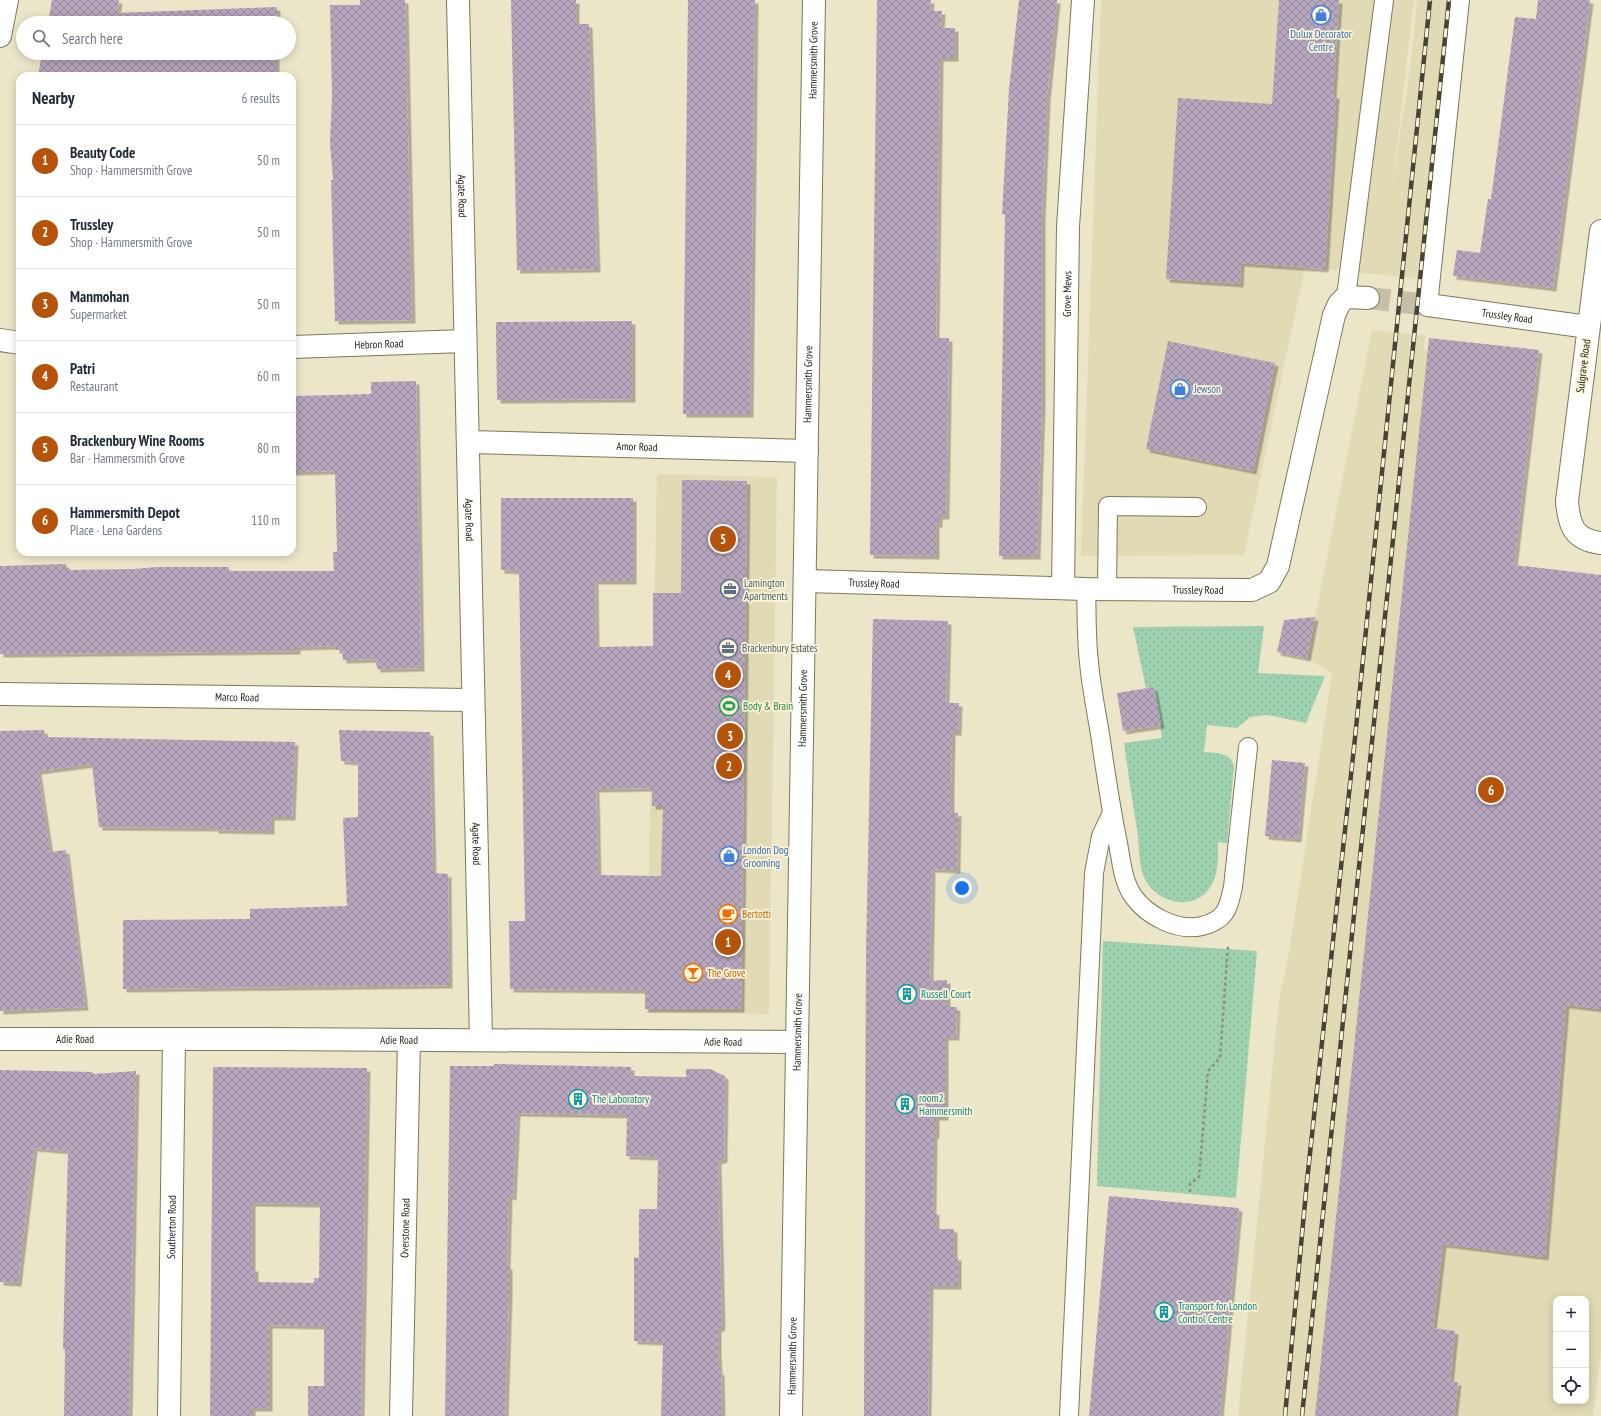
<!DOCTYPE html>
<meta charset="utf-8">
<style>
:root{--surface:#fff;--page:#f2f2f3;--text:#1f2937;--muted:#747a83;--line:#e0e1e3;--accent:#b45309}
body{margin:0;font-family:"PT Sans Narrow",sans-serif;background:var(--page);color:var(--text)}
.controls{position:absolute;right:12px;bottom:12px;display:grid;overflow:hidden;border-radius:8px;box-shadow:0 2px 10px #0003}
.controls button{width:36px;height:36px;display:grid;place-items:center;padding:0;border:0;border-bottom:1px solid var(--line);background:var(--surface);color:var(--text);font:20px sans-serif}
.you{position:absolute;left:962px;top:888px;width:14px;height:14px;margin:-10px;border:3px solid #fff;border-radius:50%;background:#1a73e8;box-shadow:0 0 0 6px #1a73e833}
.badge{display:grid;place-items:center;width:26px;height:26px;border-radius:50%;background:var(--accent);color:#fff;font-size:13px;font-weight:700}
.pin{position:absolute;translate:-50% -50%;border:2px solid #fff;box-shadow:0 1px 4px #0006}
.list{margin:0;padding:0;list-style:none}
h2{display:flex;justify-content:space-between;align-items:center;height:52px;margin:0;padding:0 16px;font-size:17px}
h2 small{font-size:13px;font-weight:400;color:var(--muted)}
.list li{display:grid;grid-template-columns:26px 1fr auto;gap:12px;align-items:center;box-sizing:border-box;height:72px;padding:0 16px;border-top:1px solid var(--line)}
.list b{display:block;font-size:15px;white-space:nowrap}
.list p{margin:0;font-size:13px;white-space:nowrap;color:var(--muted)}
.list em{font-size:13px;font-style:normal;color:var(--muted)}
.icon{flex:none;width:22px;height:22px;fill:none;stroke:currentColor;stroke-width:2;stroke-linecap:round;stroke-linejoin:round}
.map{position:relative;flex:none;width:1601px;height:1416px;overflow:hidden}
.search{position:absolute;background:var(--surface);box-shadow:0 2px 10px #0003;left:16px;top:16px;width:280px;height:44px;display:flex;align-items:center;gap:10px;box-sizing:border-box;padding:0 14px;border-radius:22px;color:var(--muted);font-size:15px}
.panel{position:absolute;background:var(--surface);box-shadow:0 2px 10px #0003;left:16px;top:72px;width:280px;height:484px;border-radius:12px}
.map>svg:first-child{display:block}
.built{fill:#e1dab5;fill-rule:evenodd}
.grass{fill:url(#grass-dots)}
.building{fill:url(#building-cross-hatch);fill-rule:evenodd;filter:url(#shadow)}
.lines{fill:none;stroke-linecap:round;stroke-linejoin:round}
.minor-tunnel{stroke:#c4bfa6;stroke-width:22;stroke-dasharray:22 11;stroke-linecap:butt}
.service-casing{stroke:#7c775d;stroke-width:20}
.minor-casing{stroke:#7c775d;stroke-width:24}
.path{stroke:#908c77;stroke-width:2.5;stroke-dasharray:3 3;stroke-linecap:butt}
.service{stroke:#fff;stroke-width:18}
.minor{stroke:#fff;stroke-width:22}
.rail-casing{stroke:#464436;stroke-width:4.5}
.rail{stroke:#f9f4d6;stroke-width:3;stroke-dasharray:9;stroke-linecap:butt}
.labels{text-anchor:middle;stroke-width:3.5;stroke-linejoin:round;paint-order:stroke}
.shop-label{font-size:11px;fill:#366cbe;stroke:#f9f4d6;text-anchor:start}
.street-label{font-size:11px;fill:#252318;stroke:#f9f4d6}
.service-label{font-size:11px;fill:#4e5e75;stroke:#f9f4d6;text-anchor:start}
.leisure-label{font-size:11px;fill:#27864d;stroke:#f9f4d6;text-anchor:start}
.food-label{font-size:11px;fill:#c56008;stroke:#f9f4d6;text-anchor:start}
.culture-label{font-size:11px;fill:#0d838f;stroke:#f9f4d6;text-anchor:start}
</style>
<div class="map">
<svg width="1601" height="1416" viewBox="0 0 1601 1416">
<defs>
<pattern id="grass-dots" width="8" height="8" patternUnits="userSpaceOnUse"><rect width="8" height="8" fill="#9dd1b0"/><path d="M2 2h.1M6 6h.1" fill="none" stroke="#87b397" stroke-width="1.8" stroke-linecap="round"/></pattern>
<pattern id="building-cross-hatch" width="8" height="8" patternUnits="userSpaceOnUse"><rect width="8" height="8" fill="#b7a7bf"/><path d="M0 0l8 8M0 8l8-8" fill="none" stroke="#95889a"/></pattern>
<filter id="shadow"><feDropShadow dx="3.5" dy="3.5" stdDeviation="0" flood-color="#0004"/></filter>
</defs>
<rect width="100%" height="100%" fill="#ece6c9"/>
<g class="built">
<path d="M1101,0H1414L1392,189L1411,61L1417,0H1465L1433,280L1305,267L1244,555L1081,556Z"/>
<path d="M1372,330L1426,335L1424,349L1428,350L1315,1416H1238L1279,1000L1289,953L1332,674L1307,658Z"/>
<path d="M657,474L777,477L769,1014L646,1013Z"/>
<path d="M1566,1005L1601,1009V1355L1593,1416H1454L1458,1383L1450,1382L1455,1331L1433,1328L1446,1222ZM1556,1299H1586V1401H1556Z"/>
</g>
<g class="grass">
<path d="M1264,626L1258,673L1325,676L1306,723L1267,715L1250,717L1237,728L1207,725L1204,752C1216,753 1231,752 1234,766L1227,843L1218,842C1218,858 1219,872 1211,886C1194,914 1154,903 1143,875C1139,863 1139,848 1138,836C1133,805 1128,774 1124,743L1162,738L1154,687L1146,688L1133,627Z"/>
<path d="M1103,941L1257,951L1236,1198L1097,1186Z"/>
</g>
<g class="building">
<path d="M52,0H119L117,13L277,7V23H48Z"/>
<path d="M360,0H405L412,320L335,321L331,180H333L330,143L332,97L330,5H360Z"/>
<path d="M511,0H576V24H589L597,269L517,270Z"/>
<path d="M688,0H755L750,414H683Z"/>
<path d="M877,0H931L930,11H942L941,28H955V58H940L936,338H949L946,516H939V524H936V556L870,555Z"/>
<path d="M1019,0H1057L1047,98L1042,217V404L1037,556H999L1005,214H1002L1009,89Z"/>
<path d="M1279,0H1339L1333,95H1336L1325,269L1241,263L1240,284L1166,279L1178,98L1272,104Z"/>
<path d="M1538,0H1590L1553,288L1453,276L1457,250L1480,253L1488,199H1491L1515,17L1536,19Z"/>
<path d="M42,53H276V76H38Z"/>
<path d="M632,321V399L497,400L496,322Z"/>
<path d="M1429,338L1539,350L1514,565L1601,575V1009L1566,1005L1545,1257L1443,1244L1433,1328L1455,1331L1450,1382H1458L1454,1416H1315Z"/>
<path d="M1168,341L1275,363L1253,471L1146,449Z"/>
<path d="M416,381L421,668L377,669L376,659L343,660L342,650H336V646L297,647V651L0,654V566L66,564L67,570L134,569L156,567H229V571H334L333,552H337L335,471L292,472V396L371,394V382Z"/>
<path d="M682,480L747,481L741,1009H645V990L510,989L509,921H525L519,571L501,570V498H633V581H595L596,647L653,646V593H681ZM652,788V806H663L661,876L598,875L596,789Z"/>
<path d="M1315,617L1307,658L1277,652L1284,620Z"/>
<path d="M873,619L948,621L946,703H959L958,732H952L951,786V813H958L957,870L932,869L930,981L947,980V1007H957L956,1037H945V1117H936V1135H934L933,1211L936,1212V1229H954V1257H958V1286H930L928,1416H864L866,953Z"/>
<path d="M1154,687L1161,725L1123,731L1117,693Z"/>
<path d="M44,730L45,737L295,742L292,817H271V831L215,830V828L99,827L92,764L38,771L50,852L66,850L85,1007L0,1011V731Z"/>
<path d="M339,730L430,732L433,873L448,874L449,985L123,989V920L250,919V909L347,906L343,818L358,817V762L341,761Z"/>
<path d="M1272,760L1305,763L1298,839L1265,836Z"/>
<path d="M494,1064L631,1067V1076L686,1077V1069H710L725,1076L724,1159L718,1161L722,1327L718,1329V1353L719,1371L721,1372L722,1416H661L663,1342L634,1341V1257L639,1258V1209H657L658,1157L626,1156L627,1115L517,1113L513,1197L509,1196L507,1266H509V1293L505,1416H445L450,1066H494Z"/>
<path d="M213,1067L367,1068L361,1416H308V1386H324V1326L269,1325V1408H252V1416H210ZM252,1203L320,1204L319,1278H314V1283L255,1282V1268H252Z"/>
<path d="M0,1070L93,1072V1074L136,1071L129,1416H64L65,1350L63,1349L68,1151L34,1148L18,1283L0,1282Z"/>
<path d="M1109,1196L1239,1208L1220,1416H1089Z"/>
</g>
<g class="lines">
<path class="minor-tunnel" d="M1368,298L1428,305"/>
<defs>
<g id="service">
<path d="M1346,297L1384,0"/>
<path d="M1428,305L1460,0"/>
<path d="M1086,589C1087,613 1086,638 1089,662C1091,686 1096,710 1100,734C1105,769 1110,804 1117,838C1121,857 1122,880 1133,896C1147,916 1178,932 1202,926C1226,920 1228,909 1233,887L1248,747"/>
<path d="M1107,589L1108,506L1197,507"/>
<path d="M1069,1416L1094,873L1101,836L1112,813"/>
</g>
<g id="minor">
<path id="s1" d="M458,0L481,1040"/>
<path d="M0,36L7,0"/>
<path d="M1601,231L1567,501C1569,526 1574,540 1601,543"/>
<path id="s2" d="M1428,305L1588,327"/>
<path d="M0,340L20,343"/>
<path id="s3" d="M292,347L465,341"/>
<path id="s4" d="M468,442L807,451"/>
<path id="s5" d="M806,581L1086,589L1252,590L1269,582L1278,566L1334,315L1339,304L1346,297L1368,298"/>
<path id="s6" d="M1063,588L1068,227L1083,0"/>
<path id="s7" d="M0,694L473,700"/>
<path id="s8" d="M0,1039H265L797,1042"/>
<path id="s9" d="M169,1416L174,1039"/>
<path id="s10" d="M401,1416L409,1040"/>
<path id="s11" d="M791,1416L814,0"/>
</g>
</defs>
<use href="#service" class="service-casing"/>
<use href="#minor" class="minor-casing"/>
<path class="path" d="M1190,1192V1184L1199,1177L1208,1071L1220,1058L1228,945"/>
<use href="#service" class="service"/>
<use href="#minor" class="minor"/>
<defs>
<g id="rail">
<path d="M1285,1416L1307,1181L1355,738L1430,0"/>
<path d="M1302,1416L1449,0"/>
</g>
</defs>
<use href="#rail" class="rail-casing"/>
<use href="#rail" class="rail"/>
</g>
<defs>
<symbol id="shop-ring" viewBox="-11 -11 22 22"><circle r="9.5" fill="#f9f4d6" stroke="#3f7fe0" stroke-width="1.5"/><path d="M-5-2.5h2.3a2.7 3.5 0 0 1 5.4 0H5L5.5 6h-11ZM-1.5-2.5h3a1.5 2.3 0 0 0-3 0Z" fill="#3f7fe0"/></symbol>
<symbol id="office-ring" viewBox="-11 -11 22 22"><circle r="9.5" fill="#f9f4d6" stroke="#5c6f8a" stroke-width="1.5"/><path d="M-6-3h4V-5.5h4V-3h4V5H-6ZM-1-4.5V-3h2v-1.5ZM-6 0V1H6V0Z" fill="#5c6f8a"/></symbol>
<symbol id="stadium-ring" viewBox="-11 -11 22 22"><circle r="9.5" fill="#f9f4d6" stroke="#2e9e5b" stroke-width="1.5"/><path d="M0-5a6.5 5 0 1 0 0 10a6.5 5 0 1 0 0-10ZM-3.5-1.8h7v3.6h-7Z" fill="#2e9e5b"/></symbol>
<symbol id="cafe-ring" viewBox="-11 -11 22 22"><circle r="9.5" fill="#f9f4d6" stroke="#e8710a" stroke-width="1.5"/><path d="M-5.5-4.5H6V0H3Q3 3.5 0 3.5H-2.5Q-5.5 3.5-5.5 0ZM3-3.2v2h1.7v-2ZM-6 4.5H4V6H-6Z" fill="#e8710a"/></symbol>
<symbol id="bar-ring" viewBox="-11 -11 22 22"><circle r="9.5" fill="#f9f4d6" stroke="#e8710a" stroke-width="1.5"/><path d="M-6-5H6L.8 .8V4.5H3.5V6h-7V4.5H-.8V.8Z" fill="#e8710a"/></symbol>
<symbol id="building-ring" viewBox="-11 -11 22 22"><circle r="9.5" fill="#f9f4d6" stroke="#0f9aa8" stroke-width="1.5"/><path d="M-4-6H4V6H1V3H-1V6H-4ZM-2.5-4.3h1.7v1.8h-1.7ZM.8-4.3h1.7v1.8H.8ZM-2.5-1h1.7V.8h-1.7ZM.8-1h1.7V.8H.8Z" fill="#0f9aa8"/></symbol>
</defs>
<g fill-rule="evenodd">
<use href="#shop-ring" x="1310" y="4" width="22" height="22"/>
<use href="#shop-ring" x="1169" y="378" width="22" height="22"/>
<use href="#office-ring" x="719" y="578" width="22" height="22"/>
<use href="#office-ring" x="717" y="637" width="22" height="22"/>
<use href="#stadium-ring" x="718" y="695" width="22" height="22"/>
<use href="#shop-ring" x="718" y="845" width="22" height="22"/>
<use href="#cafe-ring" x="717" y="903" width="22" height="22"/>
<use href="#bar-ring" x="682" y="962" width="22" height="22"/>
<use href="#building-ring" x="896" y="983" width="22" height="22"/>
<use href="#building-ring" x="567" y="1088" width="22" height="22"/>
<use href="#building-ring" x="894" y="1093" width="22" height="22"/>
<use href="#building-ring" x="1153" y="1301" width="22" height="22"/>
</g>
<g class="labels">
<g class="shop-label">
<text x="1321" y="38" text-anchor="middle">Dulux Decorator<tspan x="1321" dy="13">Centre</tspan></text>
<text x="1194" y="393">Jewson</text>
<text x="743" y="854">London Dog<tspan x="743" dy="13">Grooming</tspan></text>
</g>
<g class="street-label">
<text dy="4" stroke="none"><textPath href="#s11" startOffset="1356">Hammersmith Grove</textPath></text>
<text dy="4" stroke="none"><textPath href="#s1" startOffset="196">Agate Road</textPath></text>
<text dy="4" stroke="none"><textPath href="#s6" startOffset="294">Grove Mews</textPath></text>
<text dy="4" stroke="none"><textPath href="#s2" startOffset="80">Trussley Road</textPath></text>
<text dy="4" stroke="none"><textPath href="#s3" startOffset="87">Hebron Road</textPath></text>
<text transform="translate(1583 366) rotate(-83)" y="4">Sulgrave Road</text>
<text dy="4" stroke="none"><textPath href="#s11" startOffset="1032">Hammersmith Grove</textPath></text>
<text dy="4" stroke="none"><textPath href="#s4" startOffset="169">Amor Road</textPath></text>
<text dy="4" stroke="none"><textPath href="#s1" startOffset="520">Agate Road</textPath></text>
<text dy="4" stroke="none"><textPath href="#s5" startOffset="68">Trussley Road</textPath></text>
<text dy="4" stroke="none"><textPath href="#s5" startOffset="392">Trussley Road</textPath></text>
<text dy="4" stroke="none"><textPath href="#s7" startOffset="237">Marco Road</textPath></text>
<text dy="4" stroke="none"><textPath href="#s11" startOffset="708">Hammersmith Grove</textPath></text>
<text dy="4" stroke="none"><textPath href="#s1" startOffset="844">Agate Road</textPath></text>
<text dy="4" stroke="none"><textPath href="#s11" startOffset="384">Hammersmith Grove</textPath></text>
<text dy="4" stroke="none"><textPath href="#s8" startOffset="75">Adie Road</textPath></text>
<text dy="4" stroke="none"><textPath href="#s8" startOffset="399">Adie Road</textPath></text>
<text dy="4" stroke="none"><textPath href="#s8" startOffset="723">Adie Road</textPath></text>
<text dy="4" stroke="none"><textPath href="#s9" startOffset="189">Southerton Road</textPath></text>
<text dy="4" stroke="none"><textPath href="#s10" startOffset="188">Overstone Road</textPath></text>
<text dy="4" stroke="none"><textPath href="#s11" startOffset="60">Hammersmith Grove</textPath></text>
</g>
<g class="service-label">
<text x="744" y="587">Lamington<tspan x="744" dy="13">Apartments</tspan></text>
<text x="742" y="652">Brackenbury Estates</text>
</g>
<g class="leisure-label">
<text x="743" y="710">Body &amp; Brain</text>
</g>
<g class="food-label">
<text x="742" y="918">Bertotti</text>
<text x="707" y="977">The Grove</text>
</g>
<g class="culture-label">
<text x="921" y="998">Russell Court</text>
<text x="919" y="1102">room2<tspan x="919" dy="13">Hammersmith</tspan></text>
<text x="592" y="1103">The Laboratory</text>
<text x="1178" y="1310">Transport for London<tspan x="1178" dy="13">Control Centre</tspan></text>
</g>
</g>
</svg>
<div class="controls">
<button>+</button>
<button>−</button>
<button><svg class="icon" aria-label="locate" viewBox="0 0 24 24"><circle cx="12" cy="12" r="6"/><path d="M12 2v4M12 18v4M2 12h4M18 12h4"/></svg></button>
</div>
<div class="you"></div>
<div class="pin badge" style="left:728px;top:942px">1</div>
<div class="pin badge" style="left:729px;top:766px">2</div>
<div class="pin badge" style="left:730px;top:736px">3</div>
<div class="pin badge" style="left:728px;top:675px">4</div>
<div class="pin badge" style="left:723px;top:539px">5</div>
<div class="pin badge" style="left:1491px;top:790px">6</div>
<div class="search"><svg class="icon" aria-label="search" viewBox="0 0 24 24"><circle cx="10" cy="10" r="6"/><path d="M15 15l6 6"/></svg>Search here</div>
<section class="panel">
<h2>Nearby<small>6 results</small></h2>
<ul class="list">
<li><span class="badge">1</span><div><b>Beauty Code</b><p>Shop · Hammersmith Grove</p></div><em>50 m</em></li>
<li><span class="badge">2</span><div><b>Trussley</b><p>Shop · Hammersmith Grove</p></div><em>50 m</em></li>
<li><span class="badge">3</span><div><b>Manmohan</b><p>Supermarket</p></div><em>50 m</em></li>
<li><span class="badge">4</span><div><b>Patri</b><p>Restaurant</p></div><em>60 m</em></li>
<li><span class="badge">5</span><div><b>Brackenbury Wine Rooms</b><p>Bar · Hammersmith Grove</p></div><em>80 m</em></li>
<li><span class="badge">6</span><div><b>Hammersmith Depot</b><p>Place · Lena Gardens</p></div><em>110 m</em></li>
</ul>
</section>
</div>
